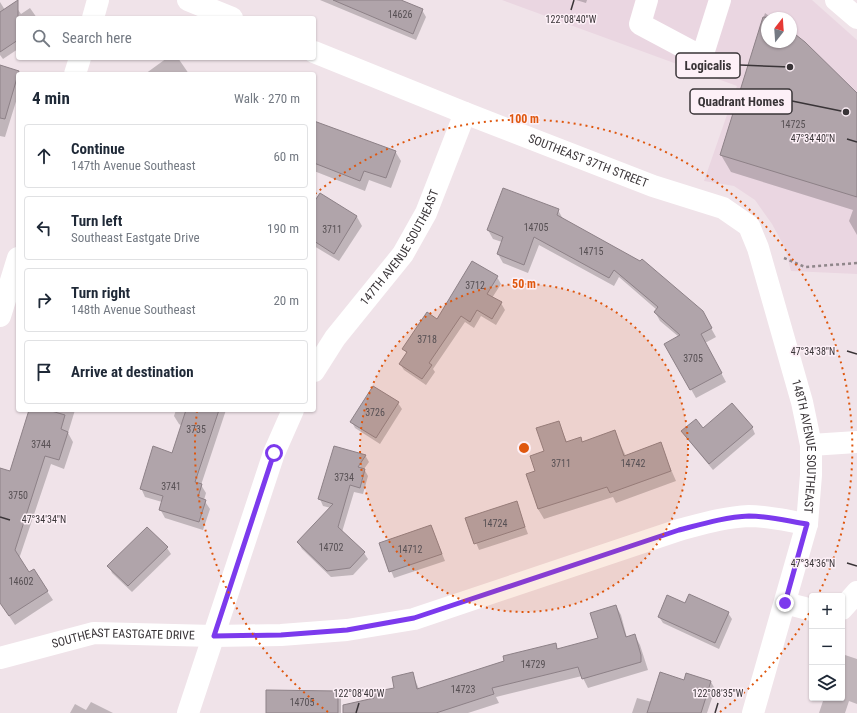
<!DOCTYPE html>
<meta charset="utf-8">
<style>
:root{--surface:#fff;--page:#f2f2f3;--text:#1f2937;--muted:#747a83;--line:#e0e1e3}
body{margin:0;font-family:"Roboto Condensed",sans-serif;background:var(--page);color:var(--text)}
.controls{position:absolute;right:12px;bottom:12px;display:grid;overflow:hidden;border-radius:4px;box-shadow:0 1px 3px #0004}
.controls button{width:36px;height:36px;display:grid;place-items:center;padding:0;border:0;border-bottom:1px solid var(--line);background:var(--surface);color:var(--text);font:20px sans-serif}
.compass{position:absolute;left:761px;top:12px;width:36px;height:36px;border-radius:50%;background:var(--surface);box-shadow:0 1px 3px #0004;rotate:17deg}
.stop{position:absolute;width:12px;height:12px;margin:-9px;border:3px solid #7c3aed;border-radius:50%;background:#fff}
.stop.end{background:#7c3aed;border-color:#fff;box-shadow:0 1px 4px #0008}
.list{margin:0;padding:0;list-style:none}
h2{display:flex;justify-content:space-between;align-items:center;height:52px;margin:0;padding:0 16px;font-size:17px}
h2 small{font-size:13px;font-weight:400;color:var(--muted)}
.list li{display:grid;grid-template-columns:26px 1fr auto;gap:12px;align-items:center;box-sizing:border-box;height:64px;margin:0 8px 8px;padding:0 8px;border:1px solid var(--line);border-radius:4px}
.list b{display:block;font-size:15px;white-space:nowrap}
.list p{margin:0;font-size:13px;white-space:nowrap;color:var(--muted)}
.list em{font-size:13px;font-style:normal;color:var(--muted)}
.icon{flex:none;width:22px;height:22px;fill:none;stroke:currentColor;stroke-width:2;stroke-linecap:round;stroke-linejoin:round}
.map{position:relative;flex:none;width:857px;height:713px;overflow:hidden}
.search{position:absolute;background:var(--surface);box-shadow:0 1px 3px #0004;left:16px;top:16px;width:300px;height:44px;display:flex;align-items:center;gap:10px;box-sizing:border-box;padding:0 14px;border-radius:4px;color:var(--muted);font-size:15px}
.panel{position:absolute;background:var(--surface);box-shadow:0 1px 3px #0004;left:16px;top:72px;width:300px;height:340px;border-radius:4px}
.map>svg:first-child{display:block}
.built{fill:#ead6e1;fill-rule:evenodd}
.shadow{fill:#0003}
.building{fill:#b0a4aa;stroke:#8d8187}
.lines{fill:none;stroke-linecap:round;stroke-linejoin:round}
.path{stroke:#8f868a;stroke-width:2.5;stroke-dasharray:3 3;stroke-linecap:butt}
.minor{stroke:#fff;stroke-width:22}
.major{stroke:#fff;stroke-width:22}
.route{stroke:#7c3aed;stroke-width:5}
.ticks{fill:none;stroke:#393437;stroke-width:1.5}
.ring{fill:none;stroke:#df570e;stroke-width:2;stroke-dasharray:2 4}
.labels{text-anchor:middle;stroke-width:3;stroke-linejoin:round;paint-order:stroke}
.number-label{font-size:10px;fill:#575054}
.street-label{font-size:12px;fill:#393437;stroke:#fdf0f7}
.ticks-label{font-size:10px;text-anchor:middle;fill:#393437;stroke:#fdf0f7;stroke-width:3;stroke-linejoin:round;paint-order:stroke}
.centre{fill:#df570e;stroke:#fdf0f7;stroke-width:2}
.ring-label{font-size:12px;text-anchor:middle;font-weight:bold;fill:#df570e;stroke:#fdf0f7;stroke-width:3;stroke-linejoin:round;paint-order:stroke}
.leader{fill:none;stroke:#393437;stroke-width:1.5}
.callout-dot{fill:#393437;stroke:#fdf0f7;stroke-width:1.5}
.callout{fill:#fdf0f7;stroke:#393437;stroke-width:1.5}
.callout-label{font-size:13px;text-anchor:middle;font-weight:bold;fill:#393437}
</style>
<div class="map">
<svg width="857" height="713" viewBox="0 0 857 713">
<rect width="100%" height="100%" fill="#f0e3e9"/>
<path class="built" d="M502,0H812L857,40V274L791,271L785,248L772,224L755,200L734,186L704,181L737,86ZM767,18H791V42H767Z"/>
<g class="shadow">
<path d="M320,0H399L422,10L426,17L416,40Z"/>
<path d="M576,0H587L586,3Z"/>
<path d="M0,2L5,10L14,4L21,14L30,8L37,18H18V49L3,59L0,55Z"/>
<path d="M765,13L772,18H767V42H791V33L857,94V235L849,221L853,210L731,172L721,155Z"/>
<path d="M167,58H178L189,74H145Z"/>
<path d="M0,66L18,72L19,74H18V95L5,137L0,136Z"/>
<path d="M314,122L395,151L401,161L391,188L369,180L365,191L314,171Z"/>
<path d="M320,194L357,217L362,226L339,261L314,246V203Z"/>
<path d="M558,210L563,219L702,312L716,337L705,343L726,382L696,398L666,345L679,337L660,321L655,312L657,310L619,277L614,286L539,245L528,273L503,263L498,254L502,242L493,239L488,230Z"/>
<path d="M497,277L501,284L492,298L501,303L505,310L496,325L481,316L474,328L465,322L433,369L435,372L426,385L404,370L400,364L407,354L404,349L438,321Z"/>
<path d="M398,403L402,409L380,444L355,428L352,422Z"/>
<path d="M30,410H75L68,433L73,442L64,469L51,464L19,559L29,573L47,591L53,600L15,625L0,602V507Z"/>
<path d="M176,410H226L201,485L206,493L204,500L210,509L203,530L165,518L160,509L162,502L145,497L141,488L173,454L182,426L179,424L174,416Z"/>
<path d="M558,422L567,442L580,438L583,443L614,432L626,456L660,444L676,481L616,503L613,497L544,519L538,509L527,474L536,471Z"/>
<path d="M752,427L755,434L713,470L682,432Z"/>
<path d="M365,455L369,462L364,469L368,476L363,494L354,492L342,532L364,553L368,559L353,575L331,577L302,549L298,542L331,508L323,506L320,499Z"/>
<path d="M516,502L528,534L479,550L466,518Z"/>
<path d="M431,526L445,561L394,578L380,544Z"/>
<path d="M167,548L171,554L132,592L112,573L109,566Z"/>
<path d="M685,605L728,613L732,619L719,649L663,623L659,617Z"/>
<path d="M616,606L621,615L627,638L635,636L640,645L648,670L588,688L582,676L496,697L499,703L468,713H355L395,688L412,673L419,689L555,645L558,650L599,638Z"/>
<path d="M842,654L857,659V704L849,701L845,713H819L824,698H842Z"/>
<path d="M687,674L711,682L715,689L707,713H632L637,698L652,702L685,681Z"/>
<path d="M337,692L341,698V713H267Z"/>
<path d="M91,702L113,713H70L75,704L86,710Z"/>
</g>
<g class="building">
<path d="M18,0V40L0,52V12Z"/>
<path d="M333,0H401L423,9L413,34Z"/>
<path d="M763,17L774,18H767V42H791V31L805,42L857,93V197L720,155Z"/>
<path d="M0,65L19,71L5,119L0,118Z"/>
<path d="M314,121L396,151L386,178L364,171L360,181L314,163Z"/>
<path d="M503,188L559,209L557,215L640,261L642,259L703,311L712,328L701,334L722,373L690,390L664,344L680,335L654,312L658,307L614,270L609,278L534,237L524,265L497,254L503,237L487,230Z"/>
<path d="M320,193L357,216L334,254L314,241V202Z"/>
<path d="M472,261L498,276L487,294L502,302L492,319L477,310L470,322L461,316L429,363L432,365L422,379L399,364L407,352L402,349L427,312L437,319Z"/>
<path d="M373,386L399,402L376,438L350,422Z"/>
<path d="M732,403L753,427L709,464L681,431L696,419L703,428Z"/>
<path d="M29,410H48L65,415L61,429L68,432L59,460L45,456L15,550L29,572L34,569L48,591L9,616L0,603V468L10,471Z"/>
<path d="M186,410H219L195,482L202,484L198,497L206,500L199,522L159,510L163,496L140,489L153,446L172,453Z"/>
<path d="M559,421L566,442L581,437L582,442L615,430L624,456L661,442L671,471L610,493L607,487L538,509L526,474L535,471L530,456L544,451L536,428Z"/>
<path d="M334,446L366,455L358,467L365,469L360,488L350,485L338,527L365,552L350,568L327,571L297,542L333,504L318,499Z"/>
<path d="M517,501L525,527L474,544L465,518Z"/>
<path d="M431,525L442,554L389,572L379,543Z"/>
<path d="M147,527L168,547L128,586L107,566Z"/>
<path d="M689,594L729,612L715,643L658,617L667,595L685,603Z"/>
<path d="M616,605L626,637L635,634L641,655V662L582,679L578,667L492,688L494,694L436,713H343V705L374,698L373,692L394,688L392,677L413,672L417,689L504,661L503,656L556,643L557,649L598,638L590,613Z"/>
<path d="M660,672L684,680L686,673L711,681L701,713H647Z"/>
<path d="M266,690L338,691V713H266Z"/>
</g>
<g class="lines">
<path class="path" d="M784,258L805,267L857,263"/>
<g class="minor">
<path d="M188,0L232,18"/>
<path d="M647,0L640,24L702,57L720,0"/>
<path d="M93,18L98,0"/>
<path id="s1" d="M314,52L465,113L653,186L723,208L749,226L758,248L802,402L811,445V475L807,524L753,713"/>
<path d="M75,74L80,58"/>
<path d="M0,316L18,258"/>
<path id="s2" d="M314,371L335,338L403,254L426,213L465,113"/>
<path d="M811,445L857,442"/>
<path d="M785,603L812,610"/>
<path d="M842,609L857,592"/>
<path id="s3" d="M0,658L94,633L214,636L281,635L347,630L414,619L679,530C702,524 725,517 749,516C768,516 788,521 807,524"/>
<path d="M188,713L274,453L293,410"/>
</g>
<path class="major" d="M836,0L857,18"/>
</g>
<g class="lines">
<path class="route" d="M274,453L214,636L281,635L347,630L414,618L679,530C702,524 725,517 749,516C768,516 788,521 807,524L785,603"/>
</g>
<path class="ticks" d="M571,10L574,0M847,139L857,142M847,351L857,354M0,517L10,520M847,563L857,566M356,713L359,703M715,713L718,703"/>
<circle cx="524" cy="448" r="164" fill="#df570e" fill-opacity=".12"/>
<g class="ring">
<circle cx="524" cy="448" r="164"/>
<path d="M812 608A329 329 0 0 1 720 712M328 712A329 329 0 0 1 197 411M315 194A329 329 0 0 1 818 595"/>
</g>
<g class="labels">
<g class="number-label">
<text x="400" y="18">14626</text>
<text x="793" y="128">14725</text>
<text x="536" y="231">14705</text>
<text x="332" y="233">3711</text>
<text x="591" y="255">14715</text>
<text x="475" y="289">3712</text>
<text x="427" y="343">3718</text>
<text x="693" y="362">3705</text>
<text x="375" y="416">3726</text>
<text x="196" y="433">3735</text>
<text x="41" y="448">3744</text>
<text x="561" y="467">3711</text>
<text x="633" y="467">14742</text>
<text x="344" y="481">3734</text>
<text x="171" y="490">3741</text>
<text x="18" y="499">3750</text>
<text x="495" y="527">14724</text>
<text x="331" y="551">14702</text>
<text x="410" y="553">14712</text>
<text x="21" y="585">14602</text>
<text x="533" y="668">14729</text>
<text x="463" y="693">14723</text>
<text x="302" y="706">14705</text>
</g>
<g class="street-label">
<text dy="4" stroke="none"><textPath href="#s1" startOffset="295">SOUTHEAST 37TH STREET</textPath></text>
<text dy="4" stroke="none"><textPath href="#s2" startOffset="151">147TH AVENUE SOUTHEAST</textPath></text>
<text dy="4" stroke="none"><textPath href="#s1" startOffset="698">148TH AVENUE SOUTHEAST</textPath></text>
<text dy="4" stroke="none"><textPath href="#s3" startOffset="126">SOUTHEAST EASTGATE DRIVE</textPath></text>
</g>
</g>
<g class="ticks-label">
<text x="571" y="23">122°08'40"W</text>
<text x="813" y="142">47°34'40"N</text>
<text x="813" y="355">47°34'38"N</text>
<text x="44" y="523">47°34'34"N</text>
<text x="813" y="567">47°34'36"N</text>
<text x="359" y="697">122°08'40"W</text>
<text x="718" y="697">122°08'35"W</text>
</g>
<circle cx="524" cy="448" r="6" class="centre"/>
<g class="ring-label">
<text x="524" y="123">100 m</text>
<text x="524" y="288">50 m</text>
</g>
<path class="leader" d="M790 67L740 65M846 112L792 101"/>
<g class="callout-dot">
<circle cx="790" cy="67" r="4"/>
<circle cx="846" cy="112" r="4"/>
</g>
<g class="callout">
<rect x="676" y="53" width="64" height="25" rx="4"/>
<rect x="690" y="89" width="102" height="25" rx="4"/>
</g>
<g class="callout-label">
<text x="708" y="70">Logicalis</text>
<text x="741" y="106">Quadrant Homes</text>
</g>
</svg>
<div class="controls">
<button>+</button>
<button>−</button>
<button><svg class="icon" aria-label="layers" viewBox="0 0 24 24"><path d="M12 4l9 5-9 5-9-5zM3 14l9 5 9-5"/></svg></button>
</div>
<svg class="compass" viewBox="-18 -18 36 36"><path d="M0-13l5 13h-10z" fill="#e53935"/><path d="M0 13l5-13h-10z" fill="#747a83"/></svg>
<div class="stop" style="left:274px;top:453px"></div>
<div class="stop end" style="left:785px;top:603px"></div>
<div class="search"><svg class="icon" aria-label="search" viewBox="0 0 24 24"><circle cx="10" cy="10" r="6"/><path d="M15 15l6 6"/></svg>Search here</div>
<section class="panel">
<h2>4 min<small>Walk · 270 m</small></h2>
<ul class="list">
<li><svg class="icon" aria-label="ahead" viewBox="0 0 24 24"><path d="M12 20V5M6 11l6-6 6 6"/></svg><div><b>Continue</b><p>147th Avenue Southeast</p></div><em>60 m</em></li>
<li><svg class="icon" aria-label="left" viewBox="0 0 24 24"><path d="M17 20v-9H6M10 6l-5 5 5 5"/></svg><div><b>Turn left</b><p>Southeast Eastgate Drive</p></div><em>190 m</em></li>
<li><svg class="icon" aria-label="right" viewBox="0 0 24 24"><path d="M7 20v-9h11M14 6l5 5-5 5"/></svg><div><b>Turn right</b><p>148th Avenue Southeast</p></div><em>20 m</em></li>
<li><svg class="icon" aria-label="arrive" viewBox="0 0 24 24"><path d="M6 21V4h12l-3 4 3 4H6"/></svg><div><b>Arrive at destination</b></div></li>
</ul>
</section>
</div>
